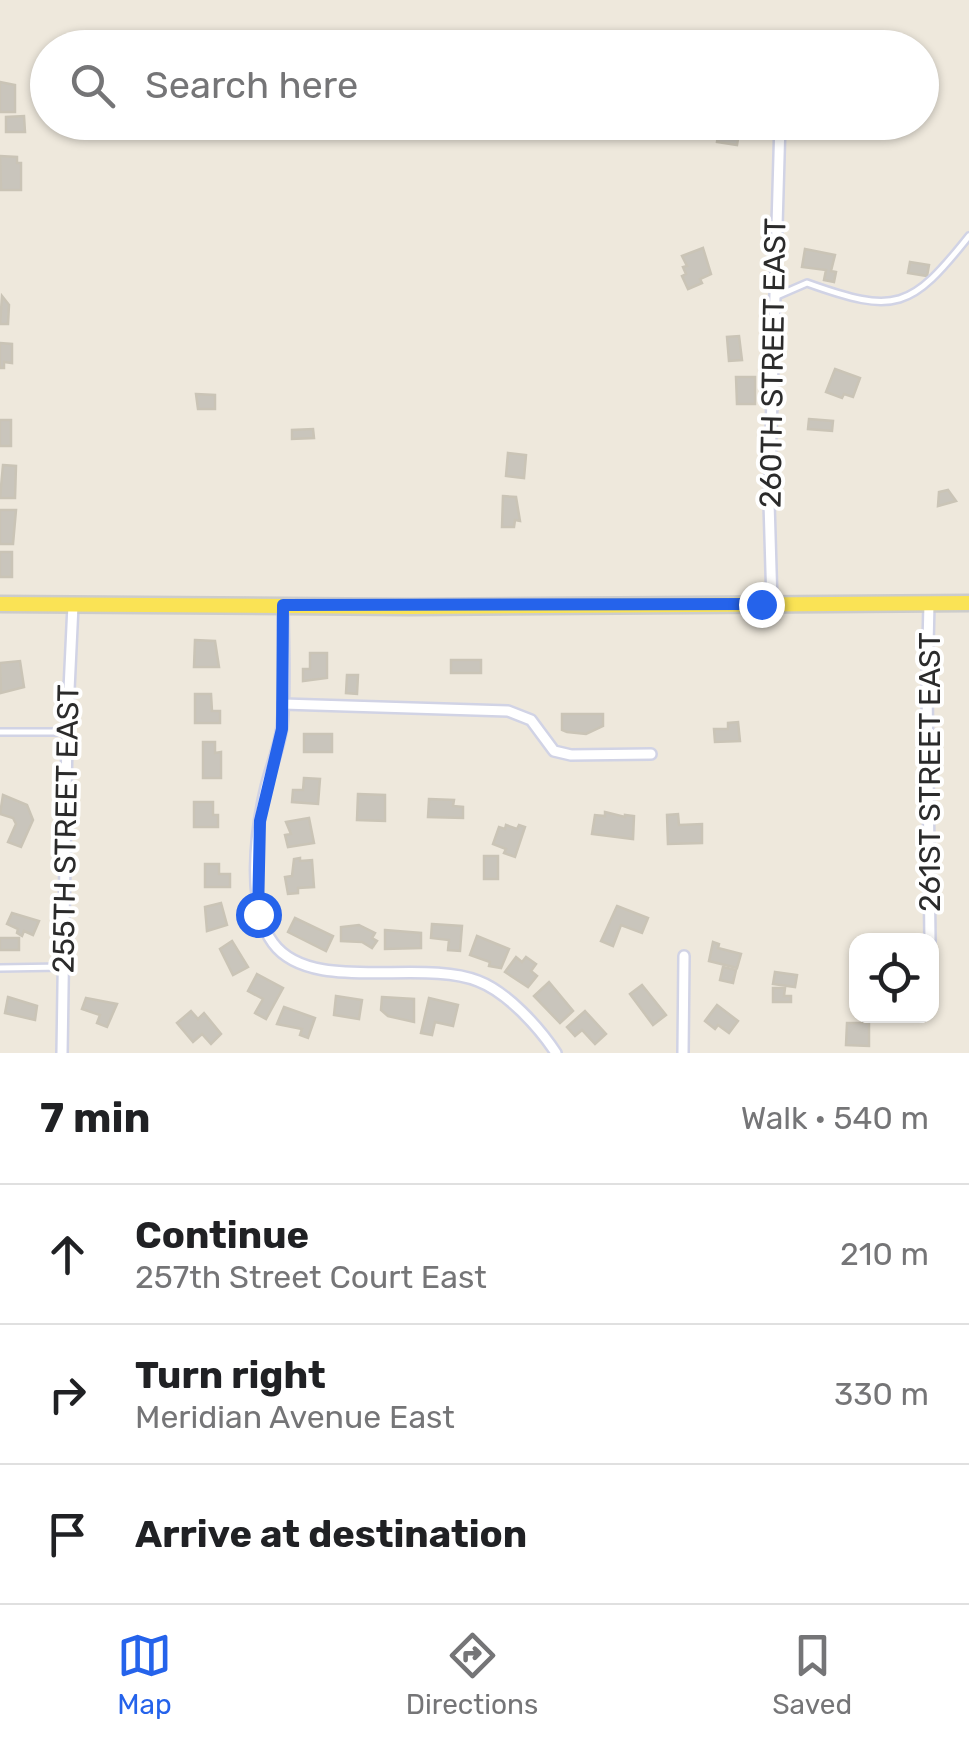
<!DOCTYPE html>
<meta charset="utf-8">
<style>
:root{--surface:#fff;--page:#f6f6f6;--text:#202124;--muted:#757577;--line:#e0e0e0;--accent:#2563eb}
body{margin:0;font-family:Rubik,sans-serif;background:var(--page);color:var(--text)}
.controls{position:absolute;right:30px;bottom:30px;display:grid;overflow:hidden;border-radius:20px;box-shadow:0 2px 8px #0004}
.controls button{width:90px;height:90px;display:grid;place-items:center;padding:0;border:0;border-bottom:2px solid var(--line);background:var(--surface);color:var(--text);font:50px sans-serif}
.stop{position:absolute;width:30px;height:30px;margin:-22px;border:8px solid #2563eb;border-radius:50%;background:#fff}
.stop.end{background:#2563eb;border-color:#fff;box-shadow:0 2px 10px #0008}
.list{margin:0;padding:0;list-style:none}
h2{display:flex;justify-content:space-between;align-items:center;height:130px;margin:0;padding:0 40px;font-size:42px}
h2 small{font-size:32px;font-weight:400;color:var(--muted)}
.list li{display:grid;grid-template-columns:65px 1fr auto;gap:30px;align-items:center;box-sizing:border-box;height:140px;padding:0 40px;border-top:2px solid var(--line)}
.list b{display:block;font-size:38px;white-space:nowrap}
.list p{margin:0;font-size:32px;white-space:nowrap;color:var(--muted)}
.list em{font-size:32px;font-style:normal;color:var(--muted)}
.icon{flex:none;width:55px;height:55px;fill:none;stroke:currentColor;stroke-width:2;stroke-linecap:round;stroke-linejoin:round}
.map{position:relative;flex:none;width:969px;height:1053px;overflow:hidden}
.search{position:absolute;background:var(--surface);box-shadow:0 2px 8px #0004;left:30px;right:30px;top:30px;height:110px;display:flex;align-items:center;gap:25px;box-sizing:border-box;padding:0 35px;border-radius:55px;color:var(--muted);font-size:38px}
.sheet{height:550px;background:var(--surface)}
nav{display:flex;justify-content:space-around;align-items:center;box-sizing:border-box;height:140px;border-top:2px solid var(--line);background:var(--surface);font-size:28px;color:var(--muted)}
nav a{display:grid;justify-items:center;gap:5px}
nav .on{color:var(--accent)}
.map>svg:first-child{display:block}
.building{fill:#c9c5bc;stroke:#cac4b6;stroke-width:2.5}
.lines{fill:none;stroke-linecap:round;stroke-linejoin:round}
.service-casing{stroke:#d1d3e5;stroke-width:10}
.minor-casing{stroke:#d1d3e5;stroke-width:14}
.primary-casing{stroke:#ccc;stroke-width:19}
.service{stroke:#fff;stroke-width:5}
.minor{stroke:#fff;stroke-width:9}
.primary{stroke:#fae355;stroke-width:14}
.route{stroke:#2563eb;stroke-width:12}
.labels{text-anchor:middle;stroke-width:8;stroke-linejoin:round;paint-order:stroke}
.street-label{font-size:30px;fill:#2b2b2b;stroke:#fff}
</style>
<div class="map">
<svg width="969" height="1053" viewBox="0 0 969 1053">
<rect width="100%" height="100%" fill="#eee8dc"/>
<g class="building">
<path d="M0,82L15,85V112H0Z"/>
<path d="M24,116L25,132H6V117Z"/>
<path d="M719,129L739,133L737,145L717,142Z"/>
<path d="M0,156L17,157V163H21V190H1Z"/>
<path d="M703,248L711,274L700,279L702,283L688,289L682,276L686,274L683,267L687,266L682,256Z"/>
<path d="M805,249L835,255L831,271L836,272L834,282L824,280L826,270L802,267Z"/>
<path d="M910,262L929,265L927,276L908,273Z"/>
<path d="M2,296L9,305L8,324H0Z"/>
<path d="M739,336L742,360L729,361L727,337Z"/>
<path d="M0,343L12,344V363L4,362V368H0Z"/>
<path d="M835,369L860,378L853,397L844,394L842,398L826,392Z"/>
<path d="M736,377H755V404H737Z"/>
<path d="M196,394L215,395V409H198Z"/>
<path d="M809,419L833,421L832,431L808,429Z"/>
<rect x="0" y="420" width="11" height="26"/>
<path d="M313,429L314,438L292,439V430Z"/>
<path d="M508,453L526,455L524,478L506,476Z"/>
<path d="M3,465L16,466L15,498H0Z"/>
<path d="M948,490L956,501L938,506L939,492Z"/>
<path d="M503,496L516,497L520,521L515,520L514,527H502Z"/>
<path d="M0,510H16L13,544H0Z"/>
<rect x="0" y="552" width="12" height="25"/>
<path d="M195,640L215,641L219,667H194Z"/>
<path d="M310,653H327V678L303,681V669H310Z"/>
<rect x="451" y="660" width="30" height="13"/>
<path d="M20,661L24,687L1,693L0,663Z"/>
<path d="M347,675H358L357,694L346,693Z"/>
<path d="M195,694H211L212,711H220V723H195Z"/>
<path d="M562,714H603V726L586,734L567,732L562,730Z"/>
<path d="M738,722L740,741L715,742L714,729H728V723Z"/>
<rect x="304" y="734" width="28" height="18"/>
<path d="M203,742H215V753L221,752V778H203Z"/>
<path d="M304,778L320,779L318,804L292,802L293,790H303Z"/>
<path d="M358,794L385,795V821L357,820Z"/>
<path d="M3,795L27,805L33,820L21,847L8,842L16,824L13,818L0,814Z"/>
<path d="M429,799L454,800L453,806L463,807V818L428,817Z"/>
<path d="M194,802H213V815H218V827H194Z"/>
<path d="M605,812L625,817V815L634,816L633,839L592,834L595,815L605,816Z"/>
<path d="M678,814L679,825L702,824V843L668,844L667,815Z"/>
<path d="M309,818L314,843L288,847L285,835L291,834L286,822Z"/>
<path d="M506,825L517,829L519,825L525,827L515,857L504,853L506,849L493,844L499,827L505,829Z"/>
<rect x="484" y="856" width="14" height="23"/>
<path d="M300,858V861L312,860L314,887L298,888V893L288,894L285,877L292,876L294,859Z"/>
<path d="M205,864H219V874H230V887H205Z"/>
<path d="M221,903L227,925L207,931L205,907Z"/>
<path d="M617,906L648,918L642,933L621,925L613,946L601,941Z"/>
<path d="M12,913L39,921L33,935L24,931L22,936L17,933L18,929L7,924Z"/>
<path d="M295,918L333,936L326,951L288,932Z"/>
<path d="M432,924L462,926L460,951L448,950L449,940L431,938Z"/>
<path d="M359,925L375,933L372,938L377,941L372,948L362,942L341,941V927Z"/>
<path d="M385,930L421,933V948L385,949Z"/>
<path d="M477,936L509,949L501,968L489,966L490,962L470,955Z"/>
<rect x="0" y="938" width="19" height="12"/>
<path d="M232,941L248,967L233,975L220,949Z"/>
<path d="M713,942L719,944L718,948L741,954L737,968L709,961Z"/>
<path d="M516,957L522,962L526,957L536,964L531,971L537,976L528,987L505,972Z"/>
<path d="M723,967L736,970L733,983L720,980Z"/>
<path d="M775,972L797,975L795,987L773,984Z"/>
<path d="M257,974L283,988L266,1019L255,1013L263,999L248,991Z"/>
<path d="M549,982L573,1011L560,1023L534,996Z"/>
<path d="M642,985L666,1015L653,1025L630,994Z"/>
<path d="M773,988H785L784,996H791V1002H773Z"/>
<path d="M336,996L362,1000L359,1019L334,1015Z"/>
<path d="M8,997L37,1006L35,1020L5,1013Z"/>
<path d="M382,997L414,999V1022L388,1016L381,1010Z"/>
<path d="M86,998L117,1004L107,1027L97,1023L100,1015L82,1009Z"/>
<path d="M429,998L458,1005L453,1026L435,1022L432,1035L421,1033Z"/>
<path d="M717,1005L738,1021L729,1033L718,1025L715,1029L705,1021Z"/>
<path d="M284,1007L315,1018L308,1038L300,1035L302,1029L277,1024Z"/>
<path d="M191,1011L198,1019L204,1013L221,1034L211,1044L202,1034L193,1042L177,1023Z"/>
<path d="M585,1011L606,1034L595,1044L582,1030L575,1036L567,1027Z"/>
<path d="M847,1023H869V1046L846,1045Z"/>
</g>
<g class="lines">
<defs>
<g id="service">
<path d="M777,296L807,283C896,315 911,309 969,236"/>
<path d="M0,732H67"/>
<path d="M0,968L63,967"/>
</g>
<g id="minor">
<path d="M929,603L927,688L930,941"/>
<path d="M772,604L769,502L780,122"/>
<path d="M283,605C283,645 286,687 282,727C279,748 271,767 266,787C256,829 246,907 273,943C311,995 421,958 478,981C507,992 539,1027 556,1053"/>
<path d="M283,704L508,711L531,720L554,751L571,755L651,754"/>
<path d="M62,1053L67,732L73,605"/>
<path d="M683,1053L684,956"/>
</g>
<path id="primary" d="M0,604L410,607L969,603"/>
</defs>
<use href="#service" class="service-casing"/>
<use href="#minor" class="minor-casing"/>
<use href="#primary" class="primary-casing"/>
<use href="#service" class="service"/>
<use href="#minor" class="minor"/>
<use href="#primary" class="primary"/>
</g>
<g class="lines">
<path class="route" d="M258,914L260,821L282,729L283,605L761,604"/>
</g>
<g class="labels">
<g class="street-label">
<text transform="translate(773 363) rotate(-89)" y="10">260TH STREET EAST</text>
<text transform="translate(930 772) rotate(-90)" y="10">261ST STREET EAST</text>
<text transform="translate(66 829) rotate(-89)" y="10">255TH STREET EAST</text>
</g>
</g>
</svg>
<div class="controls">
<button><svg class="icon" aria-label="locate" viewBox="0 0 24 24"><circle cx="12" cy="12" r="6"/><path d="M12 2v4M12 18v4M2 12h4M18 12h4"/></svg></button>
</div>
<div class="stop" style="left:258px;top:914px"></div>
<div class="stop end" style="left:761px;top:604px"></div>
<div class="search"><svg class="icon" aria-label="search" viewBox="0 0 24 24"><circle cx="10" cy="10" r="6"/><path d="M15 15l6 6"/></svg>Search here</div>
</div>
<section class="sheet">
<h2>7 min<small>Walk · 540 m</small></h2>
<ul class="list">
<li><svg class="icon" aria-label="ahead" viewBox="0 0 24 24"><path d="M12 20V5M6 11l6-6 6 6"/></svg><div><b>Continue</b><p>257th Street Court East</p></div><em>210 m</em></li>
<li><svg class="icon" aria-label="right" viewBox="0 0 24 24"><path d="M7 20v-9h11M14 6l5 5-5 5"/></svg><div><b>Turn right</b><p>Meridian Avenue East</p></div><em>330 m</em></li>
<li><svg class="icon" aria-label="arrive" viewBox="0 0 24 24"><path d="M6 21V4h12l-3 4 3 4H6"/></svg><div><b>Arrive at destination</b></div></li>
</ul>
</section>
<nav>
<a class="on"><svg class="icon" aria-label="map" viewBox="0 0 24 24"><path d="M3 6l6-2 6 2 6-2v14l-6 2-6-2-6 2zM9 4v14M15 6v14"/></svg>Map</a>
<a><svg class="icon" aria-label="directions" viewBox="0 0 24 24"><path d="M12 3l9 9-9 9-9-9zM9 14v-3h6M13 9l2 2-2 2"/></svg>Directions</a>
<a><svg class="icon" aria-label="saved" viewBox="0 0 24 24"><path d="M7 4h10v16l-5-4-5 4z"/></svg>Saved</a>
</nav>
